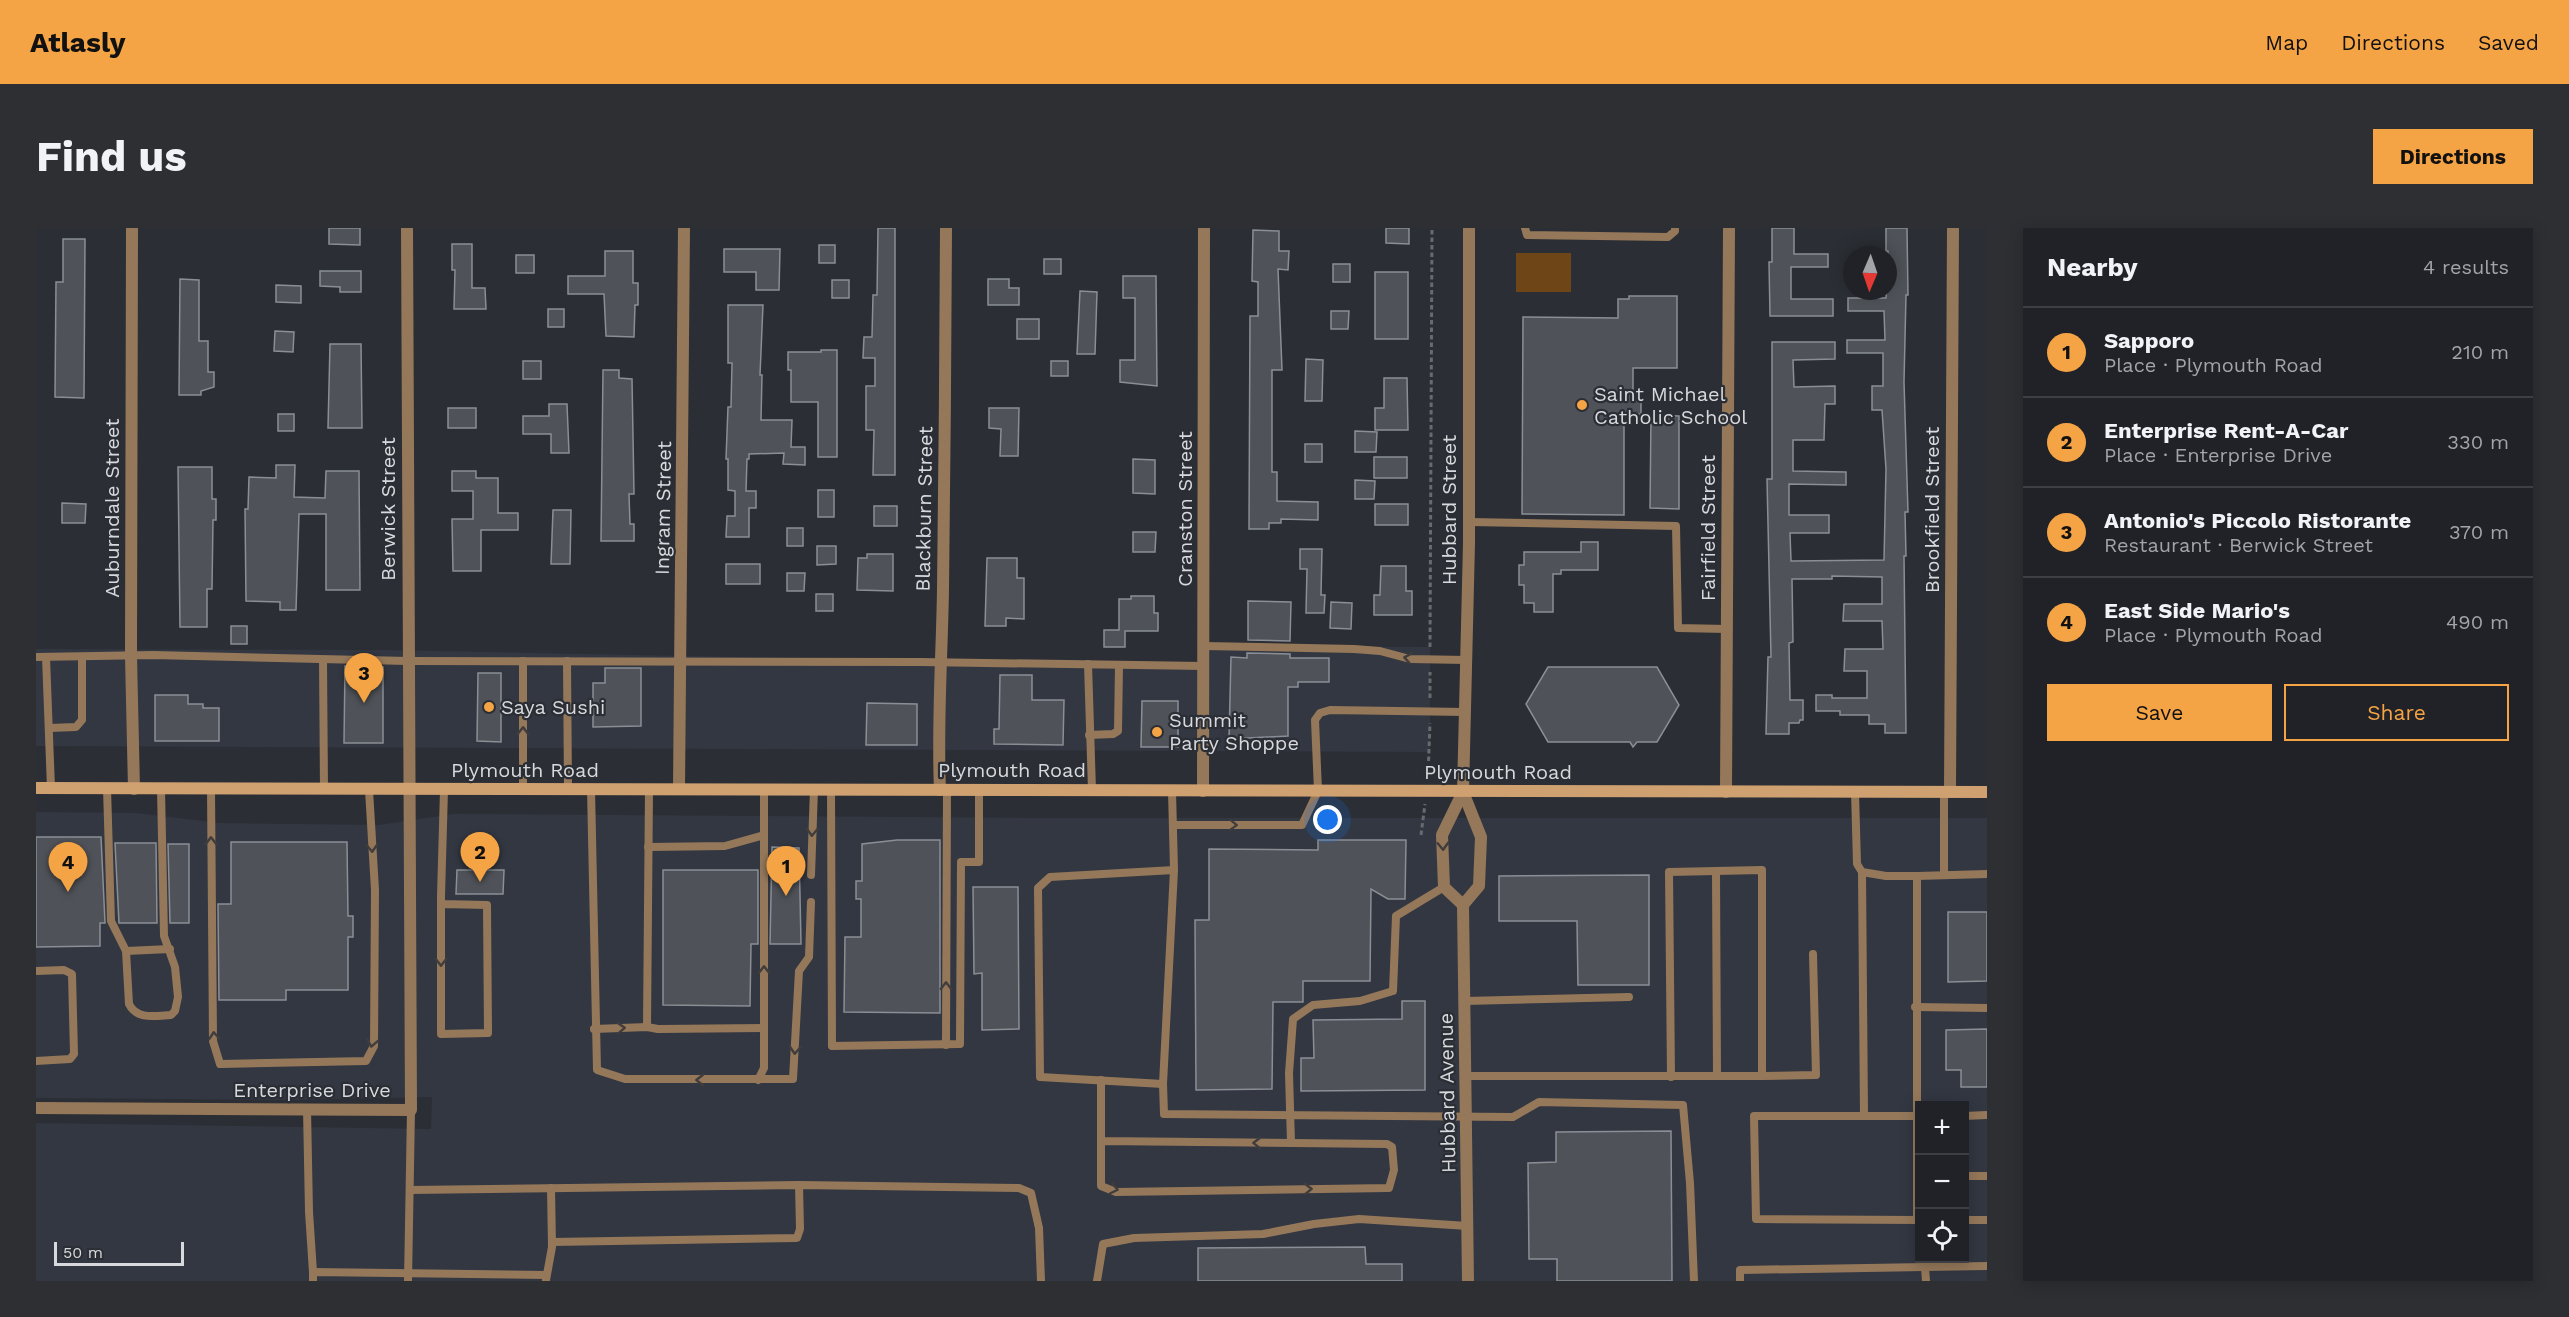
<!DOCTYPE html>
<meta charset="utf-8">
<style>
:root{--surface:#202227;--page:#2d2f33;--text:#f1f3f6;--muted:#a2a4a7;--line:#3d3f44;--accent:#f4a345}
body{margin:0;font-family:"Work Sans",sans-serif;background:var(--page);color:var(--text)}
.controls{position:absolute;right:18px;bottom:18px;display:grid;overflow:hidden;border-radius:0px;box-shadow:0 3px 15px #0003}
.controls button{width:54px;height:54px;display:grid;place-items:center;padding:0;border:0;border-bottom:2px solid var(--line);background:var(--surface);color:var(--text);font:30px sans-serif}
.compass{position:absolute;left:1807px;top:18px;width:54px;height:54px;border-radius:50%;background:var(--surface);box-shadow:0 3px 15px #0003;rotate:182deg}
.scale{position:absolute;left:18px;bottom:15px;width:130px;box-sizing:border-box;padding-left:6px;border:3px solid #d7d9dd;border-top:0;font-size:16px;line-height:21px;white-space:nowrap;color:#d7d9dd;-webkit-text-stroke:4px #2b2e34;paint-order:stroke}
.you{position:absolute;left:1292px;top:592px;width:21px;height:21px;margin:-15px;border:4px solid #fff;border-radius:50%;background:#1a73e8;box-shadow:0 0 0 9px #1a73e833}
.badge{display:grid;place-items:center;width:39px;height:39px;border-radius:50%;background:var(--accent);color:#111;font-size:20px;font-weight:700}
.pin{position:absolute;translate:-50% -50px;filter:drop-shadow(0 2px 3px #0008)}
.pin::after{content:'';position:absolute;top:32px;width:21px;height:18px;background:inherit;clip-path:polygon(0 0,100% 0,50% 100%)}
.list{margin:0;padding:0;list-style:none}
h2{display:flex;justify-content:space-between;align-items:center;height:78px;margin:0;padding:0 24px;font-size:26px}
h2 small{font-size:20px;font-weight:400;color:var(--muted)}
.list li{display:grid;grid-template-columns:39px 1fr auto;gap:18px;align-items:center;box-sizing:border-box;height:90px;padding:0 24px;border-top:2px solid var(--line)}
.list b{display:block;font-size:22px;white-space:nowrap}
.list p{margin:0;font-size:20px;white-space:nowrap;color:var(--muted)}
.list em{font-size:20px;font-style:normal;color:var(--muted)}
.actions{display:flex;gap:12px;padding:18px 24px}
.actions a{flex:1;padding:14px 0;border:2px solid var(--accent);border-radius:0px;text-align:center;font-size:21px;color:var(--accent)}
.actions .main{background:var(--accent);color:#111}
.icon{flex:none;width:33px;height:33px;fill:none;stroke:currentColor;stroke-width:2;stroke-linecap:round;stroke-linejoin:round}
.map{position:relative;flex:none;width:1951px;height:1053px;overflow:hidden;border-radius:0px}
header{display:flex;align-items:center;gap:36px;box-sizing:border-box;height:84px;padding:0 30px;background:var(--accent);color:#111}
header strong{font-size:28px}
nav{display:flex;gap:33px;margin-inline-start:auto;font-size:21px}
.intro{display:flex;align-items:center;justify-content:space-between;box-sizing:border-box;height:144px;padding:0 36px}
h1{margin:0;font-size:42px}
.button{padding:15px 27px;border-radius:0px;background:var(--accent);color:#111;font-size:21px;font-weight:700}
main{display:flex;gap:36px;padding:0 36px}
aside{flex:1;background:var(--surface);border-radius:0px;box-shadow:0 3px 15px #0003}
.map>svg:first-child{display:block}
.built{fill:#323742;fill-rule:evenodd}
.green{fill:#6d4516}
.building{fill:#4f5258;stroke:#8b8e95;stroke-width:1.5}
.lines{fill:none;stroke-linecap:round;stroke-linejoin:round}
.path{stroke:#676a6f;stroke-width:3;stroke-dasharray:4.5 3;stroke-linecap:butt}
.lane{stroke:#95785a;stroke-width:8}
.street{stroke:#95785a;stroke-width:12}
.secondary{stroke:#cfa171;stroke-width:12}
.oneway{stroke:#403d3c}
.poi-dot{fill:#f4a345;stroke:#2b2e34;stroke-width:2}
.labels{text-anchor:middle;stroke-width:4.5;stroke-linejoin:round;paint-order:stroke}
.poi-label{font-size:20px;fill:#d7d9dd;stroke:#2b2e34;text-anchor:start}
.street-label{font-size:20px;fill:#d7d9dd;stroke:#2b2e34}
</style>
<header>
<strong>Atlasly</strong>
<nav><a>Map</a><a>Directions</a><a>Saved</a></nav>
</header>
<div class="intro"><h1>Find us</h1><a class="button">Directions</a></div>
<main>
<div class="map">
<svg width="1951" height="1053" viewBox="0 0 1951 1053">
<rect width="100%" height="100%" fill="#2b2e34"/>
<g class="built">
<path d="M1168,418L1394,419V524L0,518V421L349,422L1167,438Z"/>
<path d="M0,584L100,585L184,595L343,597L417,586L1027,590H1951V1053H0V895L395,901L396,869L265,872L0,870ZM1884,878H1928V1030H1884Z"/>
</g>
<rect class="green" x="1480" y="25" width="55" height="39"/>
<g class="building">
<path d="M293,0H324V17L293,16Z"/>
<path d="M842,0H859V247H837L838,202H830V158H839V130H827L828,109H836L837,67H841Z"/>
<path d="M1350,0H1373V16L1350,15Z"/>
<path d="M1736,0H1758V26H1792V39H1755V71H1797V88H1734L1733,34H1736Z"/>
<path d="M1850,0H1871L1872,67H1870L1868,154L1872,284H1869L1870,328H1868L1870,505H1849V496H1833V487H1804V483H1780V467H1796V470H1831V443H1808L1809,421H1847L1846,393H1807L1808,376H1846V349L1796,348V351H1756L1757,414L1753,415L1754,472H1767V492H1764L1763,495H1753V506H1730L1732,429H1735L1731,251H1736V114H1799V131L1757,132L1758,159L1799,158V176H1789L1788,212H1757V243L1810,244V257L1753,256V287H1793V305H1754L1755,333L1848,332L1850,241L1846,182H1836V158H1847V125H1811V112H1849L1848,83H1812V70H1850L1852,23H1850Z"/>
<path d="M1217,2L1243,3V23H1253L1252,42L1242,41L1246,142H1236V244H1241V273L1282,274V292L1245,291V295H1233V301H1213L1214,88H1222V54L1216,53Z"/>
<path d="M27,11H49L48,170L19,169L20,54H27Z"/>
<path d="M416,16H436V60H449L450,81H418L419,42H416Z"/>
<rect x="783" y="17" width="16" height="18"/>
<path d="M688,21H744L743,62H720V44H688Z"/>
<path d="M569,23H597V55H602V77H599L598,109L570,108L568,66H532V48H569Z"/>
<rect x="480" y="27" width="18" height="18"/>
<rect x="1008" y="31" width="17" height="15"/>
<rect x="1297" y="36" width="17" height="18"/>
<path d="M284,43H325V64H304V59L284,58Z"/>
<rect x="1339" y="44" width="33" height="67"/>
<path d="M1087,48H1120L1121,158L1084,154V132H1099V70H1087Z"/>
<path d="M144,51L163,52V113H172V144H178V159L165,163V167H143Z"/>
<path d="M952,51H973V60H983V77H952Z"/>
<rect x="796" y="52" width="17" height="18"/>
<path d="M240,57L265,58V75L240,74Z"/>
<path d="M1044,63L1061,64L1059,126H1041Z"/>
<path d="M1593,68H1641V140H1597V167H1605V186H1588V287L1486,286L1487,89L1582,90V71H1593Z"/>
<path d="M692,77H727L724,147H726L725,192H756L755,219H769V237L747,236L748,225L713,226V231H711L710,263H720V280H713V309H690L691,288H699V263L692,262V231H690L692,179H695L696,135H692Z"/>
<rect x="512" y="81" width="16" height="18"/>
<path d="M1295,83H1313L1312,101H1295Z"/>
<rect x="981" y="91" width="22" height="20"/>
<path d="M239,103L258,104L257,124L238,123Z"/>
<path d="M294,116H325L326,200H292Z"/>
<path d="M785,122H801V229H782V174H755V142H752V124H785Z"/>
<path d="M1270,131L1287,132L1286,173H1269Z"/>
<rect x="487" y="133" width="18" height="18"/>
<rect x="1015" y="133" width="17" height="15"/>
<path d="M567,142H583V150L596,151L598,266H593L594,296H598V313H565Z"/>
<path d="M1348,150H1371L1372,202H1339V180H1348Z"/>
<path d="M513,176H531L533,225H515V206H487V188H513Z"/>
<rect x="412" y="180" width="28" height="20"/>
<path d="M953,180H983L982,228H964L965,201L953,200Z"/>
<rect x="242" y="186" width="16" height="17"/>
<path d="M1615,187L1643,188V281L1614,280Z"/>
<path d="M1319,203L1341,204L1340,224H1319Z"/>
<rect x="1269" y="216" width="17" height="18"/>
<rect x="1338" y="229" width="33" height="21"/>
<path d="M1097,231L1119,232V266L1097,265Z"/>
<path d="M240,237H259L258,269L289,270L290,243H323L324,362H290V286H263L260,382H244V374L210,373L209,281H212L213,249L240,250Z"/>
<path d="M142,239H176V271H180V292H177L176,361H171V399H144Z"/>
<path d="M416,243H440V250H462V285H482V302H445V343H417L416,291H437V263H416Z"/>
<path d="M1319,252L1339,253L1338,271H1319Z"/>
<rect x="782" y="262" width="16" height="27"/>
<path d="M26,275L50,276L49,295H26Z"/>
<rect x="1339" y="276" width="33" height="21"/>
<rect x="838" y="278" width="23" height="20"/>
<path d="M517,282H535L534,336H515Z"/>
<rect x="751" y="300" width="16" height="18"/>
<path d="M1097,304H1120L1119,324H1097Z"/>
<path d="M1545,314H1562V342H1525V346H1517V384H1498V375H1488V357H1483V337H1488V324H1545Z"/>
<path d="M781,318H800V336L781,337Z"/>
<path d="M1264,321H1286L1285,367H1289L1288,385H1270L1271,341H1264Z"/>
<path d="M831,326H857V363L821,362L822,330H831Z"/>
<path d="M951,330H981V350H988V391L970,390V398H949Z"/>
<rect x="690" y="336" width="34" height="20"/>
<path d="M1345,338H1370V363H1376V387H1338V367H1344Z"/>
<path d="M751,345H769L768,363H751Z"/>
<rect x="780" y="366" width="17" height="17"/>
<path d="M1095,368H1118V385H1122V403H1089V419H1068V402H1083V371H1095Z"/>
<path d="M1212,373L1255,374L1254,413L1212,412Z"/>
<path d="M1295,374L1316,375L1315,401L1294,400Z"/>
<rect x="195" y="398" width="16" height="18"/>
<path d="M1211,425L1254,426V430H1293V454H1262V459H1252V508L1193,511L1195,429L1211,430Z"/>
<path d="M309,438L347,439V515H308Z"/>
<path d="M1512,439H1621L1643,477L1621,514H1601L1597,519L1594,514H1512L1490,476Z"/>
<path d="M569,440H605V498L557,499V455H569Z"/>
<path d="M442,445H465V514L441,513Z"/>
<path d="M964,447H996V472H1028L1027,517L958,516V501H963Z"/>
<path d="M119,467H152V476H167V480H183V513H119Z"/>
<path d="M1106,473H1142V519H1105Z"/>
<path d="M831,475L881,476V517H830Z"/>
<path d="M0,609H65L69,695H64V718L0,719Z"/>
<path d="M861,612H904V785L808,784L809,709H825V671H820V653H826V616Z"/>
<path d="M1282,612H1370L1369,671H1352L1335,661L1334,753H1267V774H1237L1236,861L1160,862L1159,692H1173V621L1282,622Z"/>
<path d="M195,614H311L312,688H317V709H312V762H250V772H183L182,676H195Z"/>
<path d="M79,615H120L121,695H83Z"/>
<path d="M132,616H153V695H134Z"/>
<path d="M736,619L763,620L765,716H734Z"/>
<path d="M421,642H468L467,666H420Z"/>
<path d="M627,642H722V716H715L714,778L627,777Z"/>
<path d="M1613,647V757H1542L1541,693H1463V648Z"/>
<path d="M937,659H982L983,801L946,802V745L938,746Z"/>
<path d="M1912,684H1951V753L1912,754Z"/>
<path d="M1366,773H1389V862L1265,863V830H1278L1277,792L1366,791Z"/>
<path d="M1951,801V859H1925V842H1910V802Z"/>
<path d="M1635,903L1636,1053H1521V1031H1493L1492,935L1520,934V904Z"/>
<path d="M1329,1019L1330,1036H1366V1053H1162V1020Z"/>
</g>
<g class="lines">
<g class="path">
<path d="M1394,419L1396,0"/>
<path d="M1394,470V444"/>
<path d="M1392,548L1394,495"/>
<path d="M1385,607L1389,576"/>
</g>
<g class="lane">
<path d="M1489,0L1491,7L1632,9L1639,3V0"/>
<path d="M1433,294L1640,298L1642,400L1691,401"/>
<path d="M1168,418L1318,421L1344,423L1374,431L1430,432"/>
<path d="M0,429L117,427L372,433L884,434L1168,438"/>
<path d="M10,429L15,560"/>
<path d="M287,432L288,562"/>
<path d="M531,433L532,561"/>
<path d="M1052,436L1056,562"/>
<path d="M13,500L40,499L46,492V430"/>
<path d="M1053,507L1077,506L1082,503L1083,437"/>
<path d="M71,560L75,693L90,723L93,776C101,792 118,788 135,787L139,783L142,769L139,739L128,708L125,561"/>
<path d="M175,561L177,813L184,836L330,833L338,818L339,662L333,562"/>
<path d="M487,561V433"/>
<path d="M555,561L561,842L589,851H757L763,743L773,729L775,674"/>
<path d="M795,561L796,818L924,816L925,634H943V562"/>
<path d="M1136,563L1138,642L1127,856L1128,886L1477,889L1503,874L1647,877L1654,955L1658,1053"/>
<path d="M1819,564L1821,636L1826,644L1850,648H1881"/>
<path d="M1908,564V647"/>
<path d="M1138,597H1266L1282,563L1279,492L1284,485L1294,482L1429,484"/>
<path d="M612,619L689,618L728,607"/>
<path d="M1680,643L1681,848"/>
<path d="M1826,644L1828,888"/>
<path d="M775,647L778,561"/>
<path d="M405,676L451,677L452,805L405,806V668L408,562"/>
<path d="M90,723L134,721"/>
<path d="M0,743L28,742L36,746L38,826L34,831L0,833"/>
<path d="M1429,773L1593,769"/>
<path d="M1879,779L1951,780"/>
<path d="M611,799L613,561"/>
<path d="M558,801L611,799L622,801L728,800"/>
<path d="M910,817L911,562"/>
<path d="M1430,848H1726V642L1633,644L1635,849"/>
<path d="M1726,848L1780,847L1777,726"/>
<path d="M722,852L728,840V561"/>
<path d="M1065,852V958L1080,964L1353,960L1358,942L1356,919L1351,916L1065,913"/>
<path d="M1127,856L1004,849L1002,660L1014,649L1138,642"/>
<path d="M271,881L273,984L277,1044"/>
<path d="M1884,888H1718L1720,991L1884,992"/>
<path d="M1928,888L1951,887"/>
<path d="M1255,915L1253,845L1257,791L1277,777L1324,773L1357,763L1360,688L1408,659"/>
<path d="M1928,948H1951"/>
<path d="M374,962L763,957L983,960L995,965L1003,1000L1005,1053"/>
<path d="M1881,992V648L1951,646"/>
<path d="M1928,992H1951"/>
<path d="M516,1014L761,1010L764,1001L763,957"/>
<path d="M510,1052L516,1019L515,960"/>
<path d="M277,1053V1044L510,1047"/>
<path d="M372,1053L375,882"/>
<path d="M1061,1053L1067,1016L1098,1010L1227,1006L1278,996L1323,991L1432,998"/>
<path d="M1704,1053V1042L1889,1039"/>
<path d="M1890,1053L1889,1039L1951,1038"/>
</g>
<g class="street">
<path d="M96,0L95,428L98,561"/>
<path d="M643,561L648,0"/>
<path d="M904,562C901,495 906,428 907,361C909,241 909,120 910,0"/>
<path d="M1167,563L1168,0"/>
<path d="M1427,564L1406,607L1408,659L1427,677"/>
<path d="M1690,564L1693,0"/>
<path d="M1914,564L1917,0"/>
<path d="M0,880L375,882L371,0"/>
<path d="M1432,1053L1427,677L1443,658L1445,609L1427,564L1433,315V0"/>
</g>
<path class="secondary" d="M0,560L1951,564"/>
</g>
<defs><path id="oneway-chevron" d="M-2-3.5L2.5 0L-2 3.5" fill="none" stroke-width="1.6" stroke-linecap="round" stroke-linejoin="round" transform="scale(1.5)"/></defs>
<g class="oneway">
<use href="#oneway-chevron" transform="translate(1372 430) rotate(-170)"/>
<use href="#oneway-chevron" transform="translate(487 503) rotate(-89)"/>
<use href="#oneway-chevron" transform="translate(1197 597) rotate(2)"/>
<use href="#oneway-chevron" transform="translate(776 604) rotate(92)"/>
<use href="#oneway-chevron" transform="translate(175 613) rotate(-91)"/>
<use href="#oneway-chevron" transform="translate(1407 618) rotate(88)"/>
<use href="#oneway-chevron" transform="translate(336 620) rotate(87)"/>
<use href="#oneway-chevron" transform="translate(405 734) rotate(90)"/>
<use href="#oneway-chevron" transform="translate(728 742) rotate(-90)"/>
<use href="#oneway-chevron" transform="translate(910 758) rotate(-90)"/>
<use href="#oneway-chevron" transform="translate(585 800) rotate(-3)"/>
<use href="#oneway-chevron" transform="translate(178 808) rotate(-94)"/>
<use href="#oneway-chevron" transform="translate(336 815) rotate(101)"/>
<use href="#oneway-chevron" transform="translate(759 822) rotate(93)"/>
<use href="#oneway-chevron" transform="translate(664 852) rotate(-180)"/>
<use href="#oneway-chevron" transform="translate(1221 915) rotate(-179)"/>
<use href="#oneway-chevron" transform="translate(1078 961) rotate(12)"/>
<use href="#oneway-chevron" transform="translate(1272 961) rotate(-1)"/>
</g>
<g class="poi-dot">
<circle cx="1546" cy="177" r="6"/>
<circle cx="453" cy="479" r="6"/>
<circle cx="1121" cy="504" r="6"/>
</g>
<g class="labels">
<g class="poi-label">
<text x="1558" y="173">Saint Michael<tspan x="1558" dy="23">Catholic School</tspan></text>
<text x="465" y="486">Saya Sushi</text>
<text x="1133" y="499">Summit<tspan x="1133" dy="23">Party Shoppe</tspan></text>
</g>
<g class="street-label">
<text transform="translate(76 280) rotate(-90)" y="7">Auburndale Street</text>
<text transform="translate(627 280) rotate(-89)" y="7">Ingram Street</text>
<text transform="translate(352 281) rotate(-90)" y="7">Berwick Street</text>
<text transform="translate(888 281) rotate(-89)" y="7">Blackburn Street</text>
<text transform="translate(1149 281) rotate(-90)" y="7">Cranston Street</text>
<text transform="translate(1413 282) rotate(-90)" y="7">Hubbard Street</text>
<text transform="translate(1896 282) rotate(-90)" y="7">Brookfield Street</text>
<text transform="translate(1672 300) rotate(-90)" y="7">Fairfield Street</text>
<text x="489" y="549">Plymouth Road</text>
<text x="976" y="549">Plymouth Road</text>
<text x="1462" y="551">Plymouth Road</text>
<text x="276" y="869">Enterprise Drive</text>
<text transform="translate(1411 865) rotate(-91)" y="7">Hubbard Avenue</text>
</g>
</g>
</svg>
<div class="controls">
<button>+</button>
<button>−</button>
<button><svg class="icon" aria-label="locate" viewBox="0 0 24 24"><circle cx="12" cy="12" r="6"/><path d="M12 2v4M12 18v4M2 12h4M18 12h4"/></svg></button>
</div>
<svg class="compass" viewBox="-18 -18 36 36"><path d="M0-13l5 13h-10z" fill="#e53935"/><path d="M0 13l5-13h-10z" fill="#a2a4a7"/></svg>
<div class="scale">50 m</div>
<div class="you"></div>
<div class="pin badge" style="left:750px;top:668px">1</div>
<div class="pin badge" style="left:444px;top:654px">2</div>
<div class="pin badge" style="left:328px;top:475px">3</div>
<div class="pin badge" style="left:32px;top:664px">4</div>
</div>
<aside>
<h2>Nearby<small>4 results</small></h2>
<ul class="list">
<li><span class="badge">1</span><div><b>Sapporo</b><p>Place · Plymouth Road</p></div><em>210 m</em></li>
<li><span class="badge">2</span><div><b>Enterprise Rent-A-Car</b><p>Place · Enterprise Drive</p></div><em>330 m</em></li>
<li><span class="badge">3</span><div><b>Antonio's Piccolo Ristorante</b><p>Restaurant · Berwick Street</p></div><em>370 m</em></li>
<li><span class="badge">4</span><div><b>East Side Mario's</b><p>Place · Plymouth Road</p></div><em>490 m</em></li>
</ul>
<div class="actions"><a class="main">Save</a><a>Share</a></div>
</aside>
</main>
